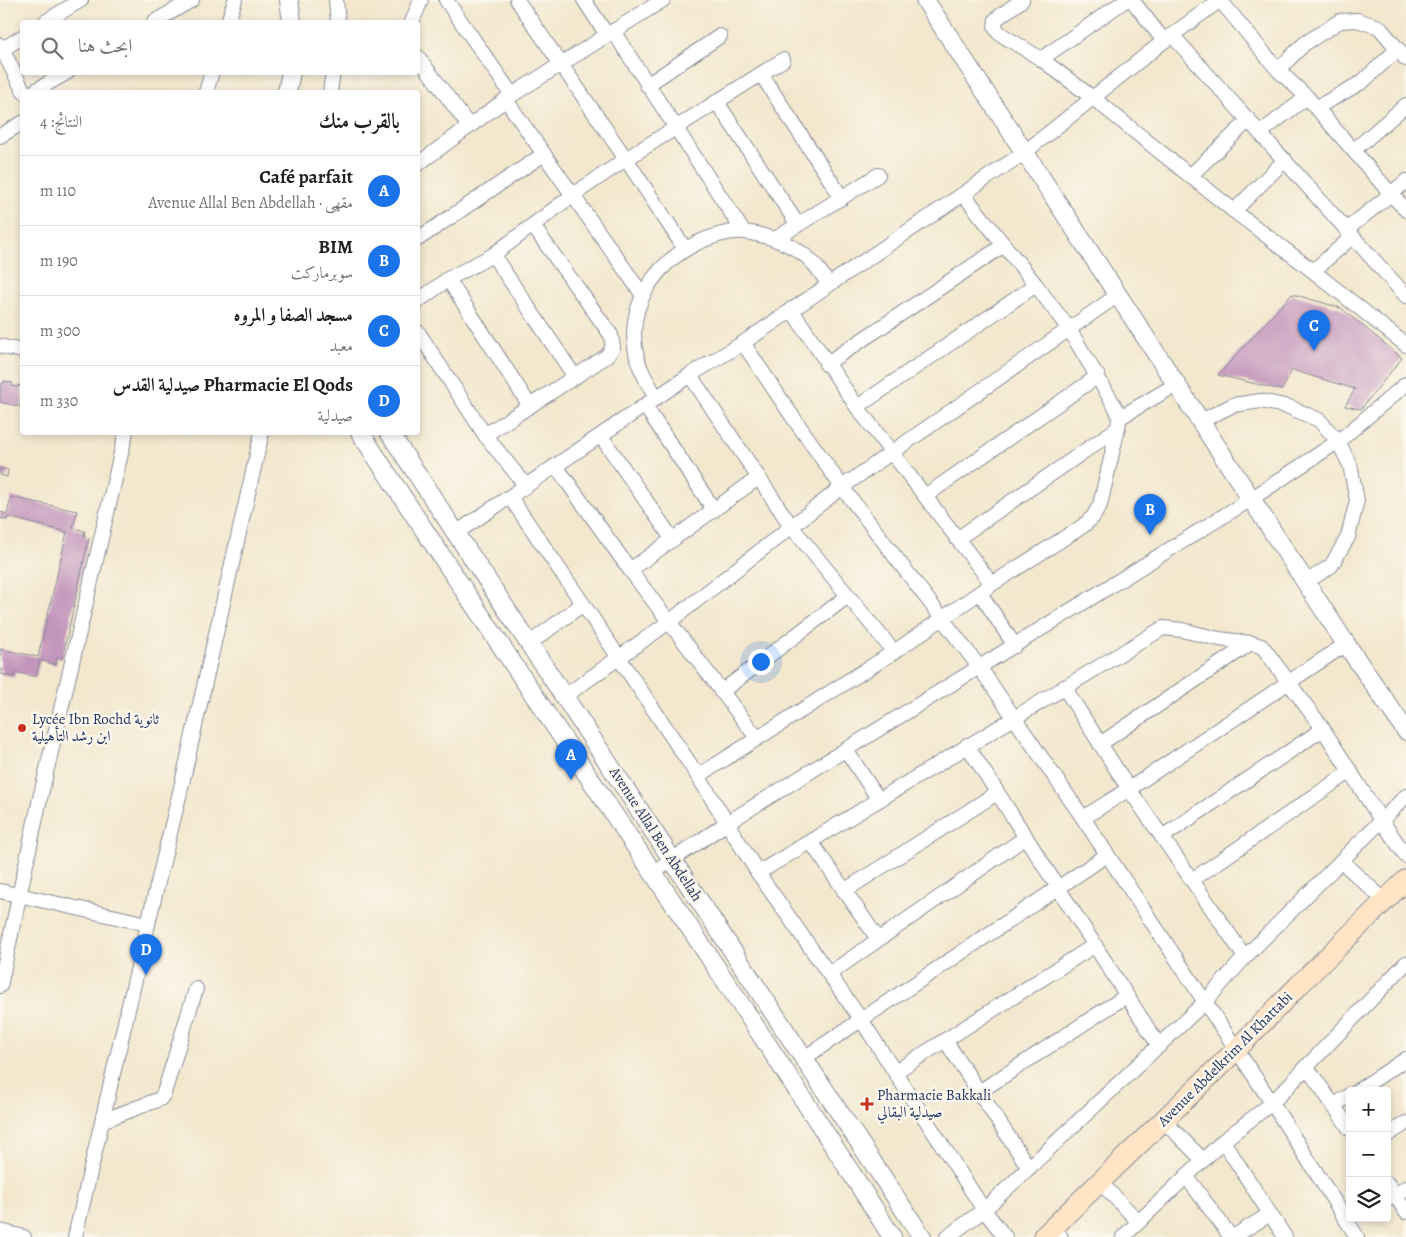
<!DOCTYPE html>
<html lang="ar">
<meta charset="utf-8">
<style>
:root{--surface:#fff;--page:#f6f6f6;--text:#202124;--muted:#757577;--line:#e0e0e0;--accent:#1a73e8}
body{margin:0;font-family:Alegreya,Amiri,serif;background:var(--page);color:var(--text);direction:rtl}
.controls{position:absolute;right:15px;bottom:15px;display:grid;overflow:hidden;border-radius:5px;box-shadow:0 2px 8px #0003}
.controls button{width:45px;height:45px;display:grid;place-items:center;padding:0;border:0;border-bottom:1px solid var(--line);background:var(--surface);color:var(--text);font:25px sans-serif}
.you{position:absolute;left:760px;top:661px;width:18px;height:18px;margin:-12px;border:4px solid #fff;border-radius:50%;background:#1a73e8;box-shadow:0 0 0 8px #1a73e833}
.badge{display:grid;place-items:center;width:32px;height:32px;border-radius:50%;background:var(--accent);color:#fff;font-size:16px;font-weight:700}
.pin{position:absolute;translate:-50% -41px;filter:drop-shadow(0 1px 2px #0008)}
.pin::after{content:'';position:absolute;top:26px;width:18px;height:15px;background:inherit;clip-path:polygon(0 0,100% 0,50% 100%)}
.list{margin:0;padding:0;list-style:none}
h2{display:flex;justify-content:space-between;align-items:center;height:65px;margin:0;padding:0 20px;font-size:21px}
h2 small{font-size:16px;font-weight:400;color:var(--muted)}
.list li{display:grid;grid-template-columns:32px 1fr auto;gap:15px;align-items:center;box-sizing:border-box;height:70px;padding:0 20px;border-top:1px solid var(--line)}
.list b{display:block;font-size:19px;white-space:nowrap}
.list p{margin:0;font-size:16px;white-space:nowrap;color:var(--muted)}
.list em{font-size:16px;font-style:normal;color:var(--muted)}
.icon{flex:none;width:28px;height:28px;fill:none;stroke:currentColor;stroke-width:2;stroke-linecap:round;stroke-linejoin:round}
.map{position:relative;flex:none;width:1406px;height:1237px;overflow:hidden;direction:ltr}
.search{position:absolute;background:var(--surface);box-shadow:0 2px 8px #0003;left:20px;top:20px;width:400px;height:55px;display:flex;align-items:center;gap:12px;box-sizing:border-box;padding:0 18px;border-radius:5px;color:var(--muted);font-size:19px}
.panel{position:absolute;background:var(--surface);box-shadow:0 2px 8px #0003;left:20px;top:90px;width:400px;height:345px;border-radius:5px;direction:rtl}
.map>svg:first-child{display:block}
.building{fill:#c395bb}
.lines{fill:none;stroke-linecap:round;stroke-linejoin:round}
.minor-casing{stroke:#878b96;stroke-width:16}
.tertiary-casing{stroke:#878b96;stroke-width:20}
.secondary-casing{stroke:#878b96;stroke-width:22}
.minor{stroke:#fff;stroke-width:14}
.tertiary{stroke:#fff;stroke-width:18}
.secondary{stroke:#ffe4c6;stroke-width:20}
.poi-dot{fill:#c8321e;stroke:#fbf7ec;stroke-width:2}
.labels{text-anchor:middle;stroke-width:5;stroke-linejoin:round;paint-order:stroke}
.poi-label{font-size:15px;fill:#1b2f5e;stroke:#fbf7ec;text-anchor:start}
.street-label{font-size:15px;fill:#1b2f5e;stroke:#fbf7ec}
</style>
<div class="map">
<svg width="1406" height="1237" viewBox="0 0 1406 1237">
<rect width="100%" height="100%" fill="#fbf7ec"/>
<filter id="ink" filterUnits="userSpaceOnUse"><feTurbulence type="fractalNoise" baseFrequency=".02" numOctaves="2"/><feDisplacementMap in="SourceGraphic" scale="10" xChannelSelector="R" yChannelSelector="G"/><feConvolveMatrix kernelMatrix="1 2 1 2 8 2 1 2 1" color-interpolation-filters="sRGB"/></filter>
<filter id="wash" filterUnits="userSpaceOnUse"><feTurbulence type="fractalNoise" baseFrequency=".0096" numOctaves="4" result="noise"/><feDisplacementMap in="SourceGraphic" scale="20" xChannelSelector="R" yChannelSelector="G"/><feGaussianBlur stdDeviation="1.12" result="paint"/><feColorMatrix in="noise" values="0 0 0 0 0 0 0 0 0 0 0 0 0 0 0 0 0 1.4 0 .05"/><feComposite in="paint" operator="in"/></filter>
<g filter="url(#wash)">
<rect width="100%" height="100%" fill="#f3e7cd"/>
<g id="blocks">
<g class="building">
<path d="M1292,294L1341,308L1402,358L1361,409L1345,406L1355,389L1292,370L1282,390L1218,375Z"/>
<path d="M4,381L13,383L12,386L18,387L19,385L22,386V407L0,402V384H3Z"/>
<path d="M0,468L8,470L7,477L0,475Z"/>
<path d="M11,497L77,511L73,528L85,531L84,536L89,538L62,659L57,657L56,665L40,660L36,677L16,672L14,677L1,674L3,670L0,669V649L38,657L67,532L8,517L7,520L0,518V512L7,514Z"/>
</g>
</g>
</g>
<g filter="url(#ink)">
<use href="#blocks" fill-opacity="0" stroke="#878b96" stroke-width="1"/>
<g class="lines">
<defs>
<g id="minor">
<path d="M336,0L338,22"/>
<path d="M446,0L512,95"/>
<path d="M517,0L626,159L685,249"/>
<path d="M584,0L607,35"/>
<path d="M1022,0L996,19L995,27L999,33L1041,59L1093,98L1234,211L1313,271L1406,345"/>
<path d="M1132,0L1164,41"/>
<path d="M1220,0L1278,70L1307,97L1391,194L1406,181"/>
<path d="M45,22L81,0"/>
<path d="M154,22L192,0"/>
<path d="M228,22L235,0"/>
<path d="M412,22L421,0"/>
<path d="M613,31L743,231"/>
<path d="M1172,35L1406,296"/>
<path d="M0,45L24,92"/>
<path d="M0,51L22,37"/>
<path d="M418,57L469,126"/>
<path d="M1041,59L1126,0"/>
<path d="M1278,70L1304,44L1340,21L1357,20L1379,27L1406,59"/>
<path d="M761,74L842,198"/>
<path d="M647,85L720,36"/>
<path d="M33,92L68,72"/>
<path d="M206,92L212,72"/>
<path d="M330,92L333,72"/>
<path d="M506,100L642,294"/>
<path d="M717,102L798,225"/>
<path d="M1316,108L1362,82L1398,49"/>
<path d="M1260,133L1307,97"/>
<path d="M0,136L22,123"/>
<path d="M1354,150L1406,105"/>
<path d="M418,164L512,95L663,0"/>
<path d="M1190,176L1249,120"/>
<path d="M1234,211L1285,160"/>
<path d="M1346,230L1391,194L1406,210"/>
<path d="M418,239L544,154"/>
<path d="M775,239L878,175"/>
<path d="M493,255L575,377"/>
<path d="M1313,271L1352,237"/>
<path d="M448,279L530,406"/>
<path d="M418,301L448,279L493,255L573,195L626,159L783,60"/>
<path d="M791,309L857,407L992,584"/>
<path d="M418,332L485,435L526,486"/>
<path d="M743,343L790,413L842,487L980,668L1083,818L1272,1103L1357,1237"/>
<path d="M0,346L22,351"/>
<path d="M826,364L1004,245"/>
<path d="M690,375L791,526L894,652"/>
<path d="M656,397C648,383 639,369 636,353C626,305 656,263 697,243C712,236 729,230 745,232C768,235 797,245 813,263C819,269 823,277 829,284"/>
<path d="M645,406L714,510"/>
<path d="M857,407L1036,285"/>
<path d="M1119,418L1177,384"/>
<path d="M1201,421L1233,405L1261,401L1289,407L1319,420L1338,441L1350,465L1357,500L1348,537L1331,566L1306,582"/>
<path d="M485,435L607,356L613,347L611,335L533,226"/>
<path d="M601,436L673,540"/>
<path d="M556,466L630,570L757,738"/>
<path d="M925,496L1098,376"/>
<path d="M510,497L583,604L698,776L758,873L862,1021L984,1210L1005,1237"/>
<path d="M456,533L690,375L743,343L1025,152L1164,41L1220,0"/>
<path d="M957,539L1118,428"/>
<path d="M630,570L758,478"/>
<path d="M980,593L1015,646"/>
<path d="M530,643L583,604"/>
<path d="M1064,687L1129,789L1245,957"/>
<path d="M721,692L848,596"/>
<path d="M565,696L669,622L842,487L1118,295"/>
<path d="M1100,744L1251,643"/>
<path d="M967,745L1159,1046"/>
<path d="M846,750L879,800"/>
<path d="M698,776L894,652L992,584L1083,526L1093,517L1100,505L1118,428L1119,418L1117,410L1069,329L1036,285L964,195"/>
<path d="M1083,818L1129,789L1346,644"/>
<path d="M1162,837L1323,729"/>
<path d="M811,842L878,939"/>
<path d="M1341,861L1385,901"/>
<path d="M654,872L727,823L1251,499L1340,440L1406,384"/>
<path d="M758,873L1163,628L1182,630L1219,639L1251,643L1261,646L1265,650L1323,729L1381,820L1406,856"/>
<path d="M1192,880L1351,771"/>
<path d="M0,891L148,924"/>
<path d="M844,891L997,793"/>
<path d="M829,974L1026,837"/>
<path d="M0,986L39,803L126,432"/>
<path d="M945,1040L1029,1168"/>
<path d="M804,1058L1107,855"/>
<path d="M1306,1066L1350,1129"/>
<path d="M895,1072L1095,945"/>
<path d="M1357,1091L1406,1059"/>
<path d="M979,1092L1126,996"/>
<path d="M1333,1106L1350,1095"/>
<path d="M1163,1120L1203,1160"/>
<path d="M102,1121L160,1099L164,1093L196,989"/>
<path d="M1387,1135L1406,1123"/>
<path d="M1223,1141L1285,1237"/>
<path d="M1186,1176L1231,1237"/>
<path d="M1099,1181L1139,1222"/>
<path d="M1387,1183L1406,1212"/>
<path d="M1387,1200L1406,1188"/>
<path d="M1053,1228L1061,1237"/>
<path d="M0,1231L24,1237"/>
<path d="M75,1237L151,911L180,792L262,432"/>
<path d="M947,1237L984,1210L1205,1002L1245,957L1406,796"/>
<path d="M1123,1237L1223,1141L1272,1103L1406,963"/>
<path d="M1233,1237L1270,1214"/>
</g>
<g id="tertiary">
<path d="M289,0L292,22"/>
<path d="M925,0L1346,644L1406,731"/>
<path d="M287,92L291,72"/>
<path d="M360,432C535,702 720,966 892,1237"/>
<path d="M389,432L922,1237"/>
</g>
<path id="secondary" d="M1043,1237L1236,1050L1300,984L1406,880"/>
</defs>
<use href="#minor" class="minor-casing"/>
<use href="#tertiary" class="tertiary-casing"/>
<use href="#secondary" class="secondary-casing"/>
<use href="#minor" class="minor"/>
<use href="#tertiary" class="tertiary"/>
<use href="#secondary" class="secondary"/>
</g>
</g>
<g class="poi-dot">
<circle cx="22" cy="728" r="5"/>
<path d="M864.5 1096.5h5v5h5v5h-5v5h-5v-5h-5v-5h5z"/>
</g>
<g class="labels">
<g class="poi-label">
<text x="32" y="724">Lycée Ibn Rochd ثانوية<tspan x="32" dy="17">ابن رشد التأهيلية</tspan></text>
<text x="877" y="1100">Pharmacie Bakkali<tspan x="877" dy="17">صيدلية البقالي</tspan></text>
</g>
<g class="street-label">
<text transform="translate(656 834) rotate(57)" y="5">Avenue Allal Ben Abdellah</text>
<text transform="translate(1225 1059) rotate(-45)" y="5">Avenue Abdelkrim Al Khattabi</text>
</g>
</g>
</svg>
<div class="controls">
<button>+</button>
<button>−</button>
<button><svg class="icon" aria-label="layers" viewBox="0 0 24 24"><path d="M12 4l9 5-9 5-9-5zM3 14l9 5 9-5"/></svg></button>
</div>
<div class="you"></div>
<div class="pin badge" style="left:571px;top:780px">A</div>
<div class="pin badge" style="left:1150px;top:535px">B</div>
<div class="pin badge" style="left:1314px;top:351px">C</div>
<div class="pin badge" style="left:146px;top:975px">D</div>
<div class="search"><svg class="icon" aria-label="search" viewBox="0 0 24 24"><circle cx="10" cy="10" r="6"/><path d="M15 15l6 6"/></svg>ابحث هنا</div>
<section class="panel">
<h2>بالقرب منك<small>النتائج: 4</small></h2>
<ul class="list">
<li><span class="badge">A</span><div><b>Café parfait</b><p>مقهى · Avenue Allal Ben Abdellah</p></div><em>110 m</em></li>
<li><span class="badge">B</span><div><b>BIM</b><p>سوبرماركت</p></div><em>190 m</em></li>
<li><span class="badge">C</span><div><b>مسجد الصفا و المروه</b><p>معبد</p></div><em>300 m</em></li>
<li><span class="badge">D</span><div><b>Pharmacie El Qods صيدلية القدس</b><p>صيدلية</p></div><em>330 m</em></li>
</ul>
</section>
</div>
